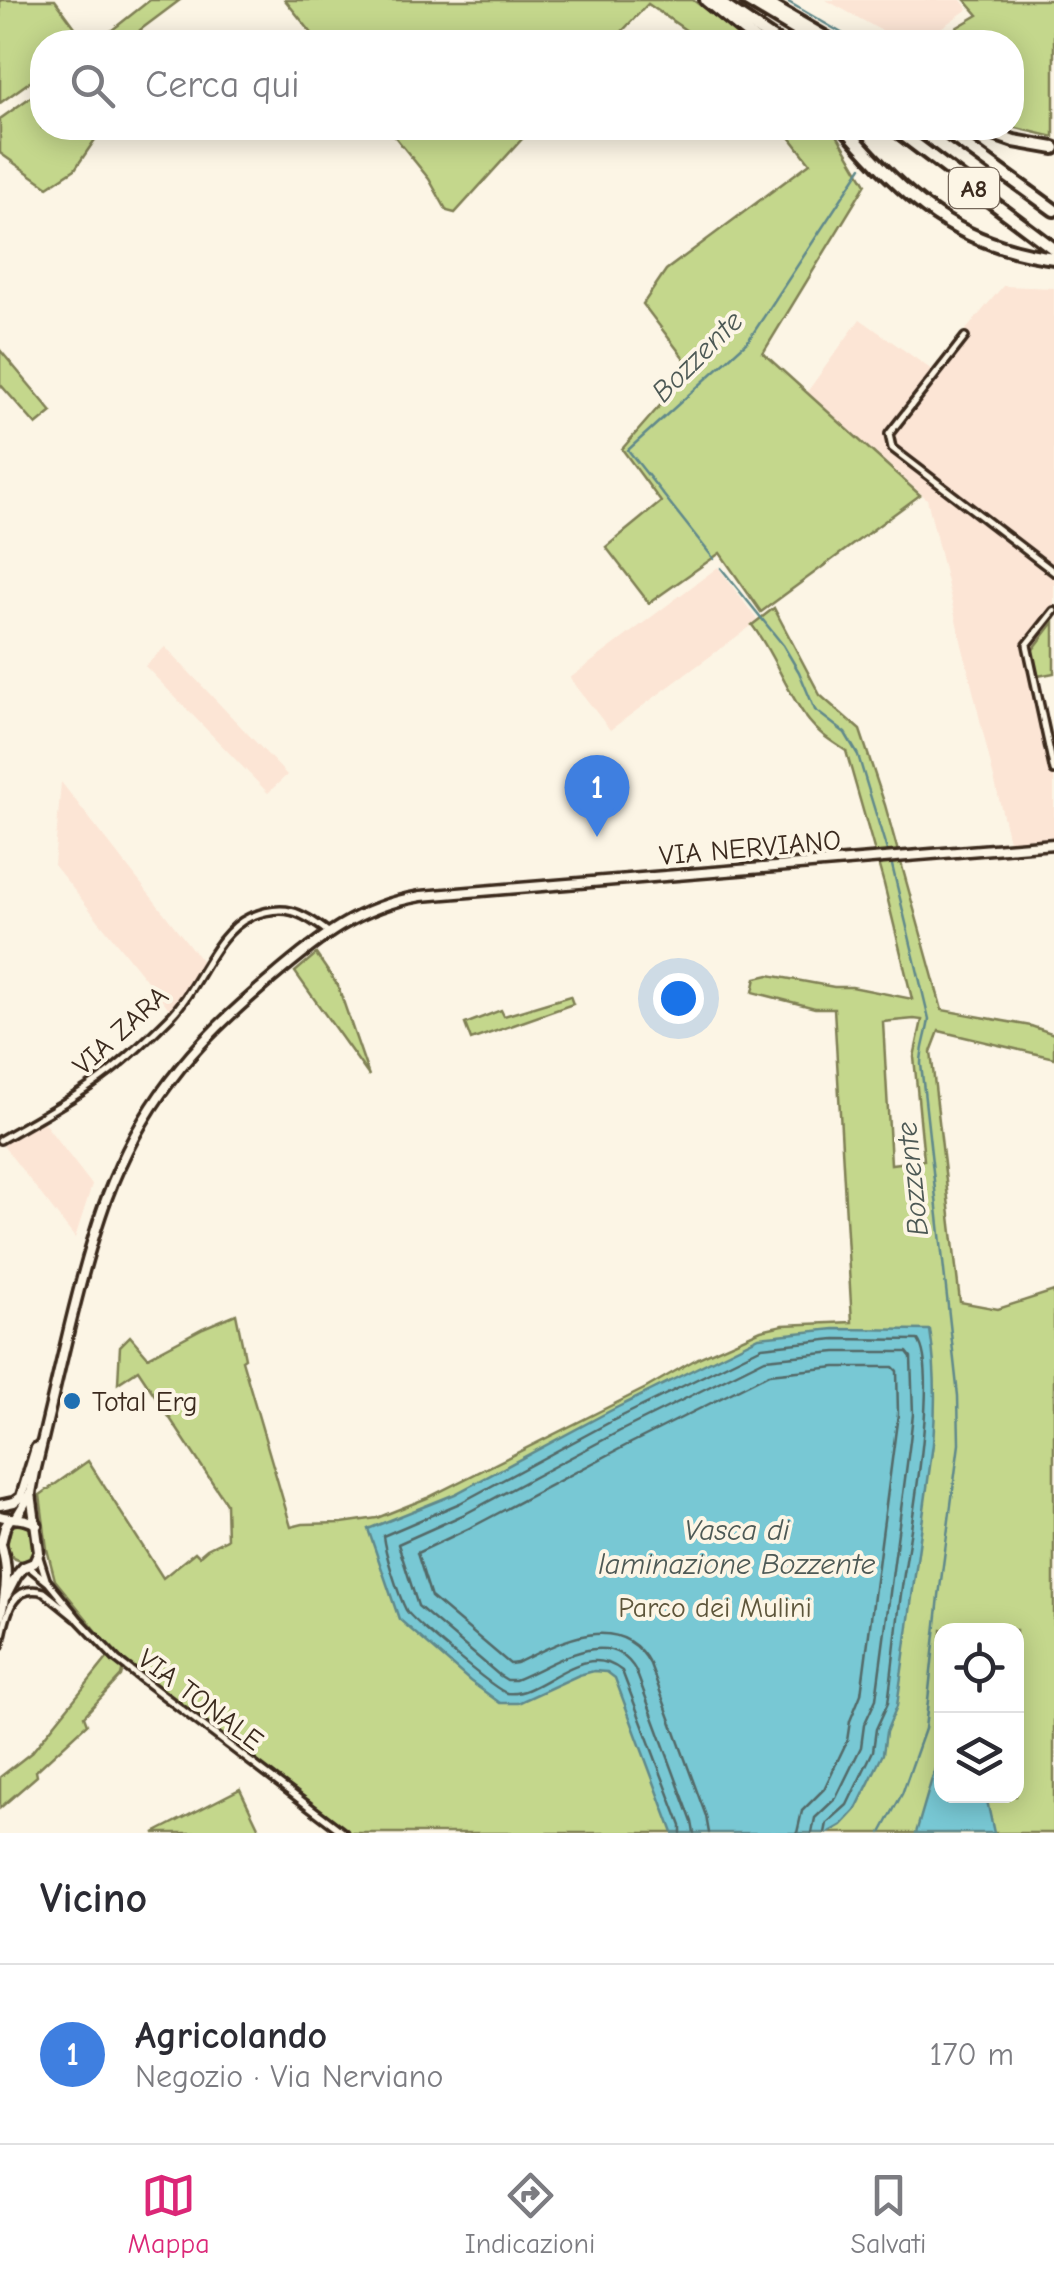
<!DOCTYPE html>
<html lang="it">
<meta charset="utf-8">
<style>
:root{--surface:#fff;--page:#f2f2f3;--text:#2b2b33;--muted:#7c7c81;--line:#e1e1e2;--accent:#db2777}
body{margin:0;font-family:"Comic Neue",sans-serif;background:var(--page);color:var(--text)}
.controls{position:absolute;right:30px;bottom:30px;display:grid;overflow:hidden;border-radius:20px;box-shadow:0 5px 25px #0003}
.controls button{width:90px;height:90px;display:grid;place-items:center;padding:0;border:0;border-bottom:2px solid var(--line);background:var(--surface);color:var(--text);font:50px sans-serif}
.you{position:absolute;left:678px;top:998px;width:35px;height:35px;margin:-25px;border:8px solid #fff;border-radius:50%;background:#1a73e8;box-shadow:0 0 0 15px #1a73e833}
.badge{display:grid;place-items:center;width:65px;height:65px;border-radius:50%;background:var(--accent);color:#fff;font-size:32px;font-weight:700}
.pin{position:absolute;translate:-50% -82px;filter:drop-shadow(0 2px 5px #0008)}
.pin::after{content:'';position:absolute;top:52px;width:35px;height:30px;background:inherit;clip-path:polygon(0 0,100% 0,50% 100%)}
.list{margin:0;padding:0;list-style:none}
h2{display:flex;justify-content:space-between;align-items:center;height:130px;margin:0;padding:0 40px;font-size:42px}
h2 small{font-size:32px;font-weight:400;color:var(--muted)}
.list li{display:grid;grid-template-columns:65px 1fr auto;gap:30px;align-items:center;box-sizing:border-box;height:180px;padding:0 40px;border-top:2px solid var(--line)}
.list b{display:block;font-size:38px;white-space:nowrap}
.list p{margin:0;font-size:32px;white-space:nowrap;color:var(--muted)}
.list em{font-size:32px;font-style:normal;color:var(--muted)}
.icon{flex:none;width:55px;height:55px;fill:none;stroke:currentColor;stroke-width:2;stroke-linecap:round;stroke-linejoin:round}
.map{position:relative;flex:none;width:1054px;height:1833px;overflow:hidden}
.search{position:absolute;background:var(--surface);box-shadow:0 5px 25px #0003;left:30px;right:30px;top:30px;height:110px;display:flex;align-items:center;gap:25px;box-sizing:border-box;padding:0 35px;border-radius:40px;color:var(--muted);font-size:38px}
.sheet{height:310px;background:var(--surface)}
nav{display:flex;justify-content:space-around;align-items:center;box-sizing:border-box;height:140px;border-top:2px solid var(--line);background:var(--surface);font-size:28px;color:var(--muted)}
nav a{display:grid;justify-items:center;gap:5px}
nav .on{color:var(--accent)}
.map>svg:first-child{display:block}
.built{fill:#fce5d5}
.green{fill:#c4d78c;stroke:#808055;stroke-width:2.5;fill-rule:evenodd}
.water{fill:#78c8d4;stroke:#60898b;stroke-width:2.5}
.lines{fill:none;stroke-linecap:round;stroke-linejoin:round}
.shore{stroke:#536967;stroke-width:2.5}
.stream{stroke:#60898b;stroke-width:2.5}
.street-casing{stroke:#3b2a1e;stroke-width:12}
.secondary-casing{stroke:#3b2a1e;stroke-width:15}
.highway-casing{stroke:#3b2a1e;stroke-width:18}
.street{stroke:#fcf5e5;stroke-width:5}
.secondary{stroke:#fcf5e5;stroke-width:8}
.highway{stroke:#fcf5e5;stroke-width:10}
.poi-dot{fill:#1f6fb2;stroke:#fcf5e5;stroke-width:4}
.labels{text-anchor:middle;stroke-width:8;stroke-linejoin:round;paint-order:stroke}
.shield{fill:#fcf5e5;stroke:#75675a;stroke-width:2.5}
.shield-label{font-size:25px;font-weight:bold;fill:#3b2a1e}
.street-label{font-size:28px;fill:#3b2a1e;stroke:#fcf5e5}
.poi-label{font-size:28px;fill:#3b2a1e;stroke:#fcf5e5;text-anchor:start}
.park-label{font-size:28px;fill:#5d553a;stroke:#fcf5e5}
.water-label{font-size:30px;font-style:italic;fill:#4d5955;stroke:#fcf5e5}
</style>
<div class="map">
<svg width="1054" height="1833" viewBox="0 0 1054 1833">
<rect width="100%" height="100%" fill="#fcf5e5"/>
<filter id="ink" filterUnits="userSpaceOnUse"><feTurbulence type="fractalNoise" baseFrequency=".01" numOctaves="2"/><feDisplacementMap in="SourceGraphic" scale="20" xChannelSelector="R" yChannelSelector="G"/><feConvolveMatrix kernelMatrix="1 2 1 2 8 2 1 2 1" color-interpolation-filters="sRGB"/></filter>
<g filter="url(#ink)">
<g class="built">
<path d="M826,0H961L968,9L921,42H902Z"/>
<path d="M1003,286L1054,288V622L1033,651L1054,747V841L1010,845L927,499L807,392L860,319L932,370Z"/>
<path d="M718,567L758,621L610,730L570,678Z"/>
<path d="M165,647L287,775L268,793L145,666Z"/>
<path d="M61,782L204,964L184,997L171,1011L54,865Z"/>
<path d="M41,1119L92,1185L75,1238L1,1143Z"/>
</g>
<g class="green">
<path d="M0,0H55L86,42H42V73L0,103Z"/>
<path d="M150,0H180L140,30L148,42H97Z"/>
<path d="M285,0H693L750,42H703L648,4L612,42H319Z"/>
<path d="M965,0H1054V137L1012,127V42H932L978,15Z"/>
<path d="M42,89V128H103L75,169L48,187L0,153V119Z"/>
<path d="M388,128H532L455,213L447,211L429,179Z"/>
<path d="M783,128H833L866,184L763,353L920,495L761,612L720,553L649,603L606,547L661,502L622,449L692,369L643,304L666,270L810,163Z"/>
<path d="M0,350L52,412L36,425L0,384Z"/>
<path d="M774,608L820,695L860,730L885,805L942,1010L1031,1026L1054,1034V1058L939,1031L931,1052L960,1302L998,1309L1054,1291V1833H348L212,1730L125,1660L121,1676L84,1716L87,1724L36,1771L37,1776L0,1808V1777L32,1752L113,1651L55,1580L47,1549L40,1495L88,1461L163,1578L195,1552L199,1556L207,1549L227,1539L226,1503L138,1370L118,1383L120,1346L130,1336L148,1357L203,1328L236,1314L245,1358L242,1360L291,1527L303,1524L342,1523L377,1518L427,1498L646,1388L698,1358L761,1330L783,1325L852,1322L834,1008H815L753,992L756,978L769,975L834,987H852L912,999L884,884L846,751C833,742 819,734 809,721C786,692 775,655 752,625ZM914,1019L922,1020L914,1057L924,1160L891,1164L883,1022ZM942,1630H1016V1796H942Z"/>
<path d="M1054,622V673L1038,676L1032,651Z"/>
<path d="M316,954L338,986L369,1076L295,972Z"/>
<path d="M570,996L573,1004L471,1040L465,1024L501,1010L504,1016Z"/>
<path d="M22,1523C38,1529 41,1552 27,1561C7,1562 3,1544 10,1527Z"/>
<path d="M240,1789L261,1833H154Z"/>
</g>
<g class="water">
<path d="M834,1329L930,1330C936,1368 936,1406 933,1444L897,1706L886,1732L883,1754L855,1811L842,1825L828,1833H673L615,1678L607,1672L594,1671L579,1675L518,1703H500L470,1681L399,1619L368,1529L455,1494L610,1411L759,1337Z"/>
<path d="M941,1748L942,1796H986L994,1833H916Z"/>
</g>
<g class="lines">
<g class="shore">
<path d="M681,1833V1826L622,1671C581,1638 542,1698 507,1693C496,1691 411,1619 406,1610C398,1594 385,1553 383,1536L460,1503L614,1420L762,1347L835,1339L918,1340C941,1372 907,1548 901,1594C896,1630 893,1667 888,1703L876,1729L873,1751L847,1805L827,1823L825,1833"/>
<path d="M694,1833L692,1822L636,1671C609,1622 550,1667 515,1680H507L499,1675L418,1606L398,1544L465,1514L620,1431L765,1359L836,1352H907L911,1357L913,1414L910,1441L876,1699L864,1725L861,1747L836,1798L815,1818L812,1833"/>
<path d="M709,1833L706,1816L650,1664C620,1609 558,1642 517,1663L510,1664L431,1597L417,1553L472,1527L627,1445L769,1374L836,1367H893L897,1371L898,1414L861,1694L850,1721L847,1741L824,1789L802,1811L797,1833"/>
</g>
<g class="stream">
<path d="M785,0L857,42"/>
<path d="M714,559L628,450L748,341L862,167"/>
<path d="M721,568L783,645L799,672L815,710L845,733L858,755L888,854"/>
<path d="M881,1833L902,1794L925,1729L939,1596L959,1444L958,1396L921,1064C921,1048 927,1035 929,1019L891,861"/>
</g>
<defs>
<g id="street">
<path d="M965,337L889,434L892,448L1054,572"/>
<path d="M1054,611L1027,645L1054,771"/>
<path d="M0,1140C31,1122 63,1105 93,1084C120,1066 145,1042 169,1018C198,990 214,933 250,917C284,903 301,911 328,932"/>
<path d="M39,1557L46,1579"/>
<path d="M28,1566L48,1582L79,1620L117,1660L344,1833"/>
<path d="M0,1645C6,1620 9,1582 44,1592L76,1618"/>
</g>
<g id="secondary">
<path d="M0,1505L14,1502L21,1497L36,1448"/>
<path d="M0,1516C14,1520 24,1516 37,1525"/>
<path d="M16,1518L31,1493"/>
<path d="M0,1541C9,1567 7,1591 0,1617"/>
<path d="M1,1543L5,1527L10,1519"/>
<path d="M6,1596L17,1575L24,1567L34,1563L39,1552L31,1493L35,1472C47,1423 58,1374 70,1325C92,1235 113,1156 170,1081C199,1042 234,1010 271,979C319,938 357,907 421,896L1054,844"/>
</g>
<g id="highway">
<path d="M706,0L758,42"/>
<path d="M715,0L777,42"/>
<path d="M746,0L816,42"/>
<path d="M761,0L833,42"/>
<path d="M845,128C906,198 957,246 1054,258"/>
<path d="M894,128L1054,249"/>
<path d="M941,128L1054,210"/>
<path d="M977,128L1014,141L1054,148"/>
</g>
</defs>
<use href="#street" class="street-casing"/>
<use href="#secondary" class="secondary-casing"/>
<use href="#highway" class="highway-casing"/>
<use href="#street" class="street"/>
<use href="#secondary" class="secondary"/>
<use href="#highway" class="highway"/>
</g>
</g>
<circle class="poi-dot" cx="72" cy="1401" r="10"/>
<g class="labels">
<rect class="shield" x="949" y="168" width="50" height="40" rx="8"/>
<g class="shield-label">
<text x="974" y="197">A8</text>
</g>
<g class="street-label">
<text transform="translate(750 847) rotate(-5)" y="10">VIA NERVIANO</text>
<text transform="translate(120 1030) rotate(-42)" y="10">VIA ZARA</text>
<text transform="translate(201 1699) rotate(37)" y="10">VIA TONALE</text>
</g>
<g class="poi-label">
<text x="92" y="1411">Total Erg</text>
</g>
<g class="park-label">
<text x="715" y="1617">Parco dei Mulini</text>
</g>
<g class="water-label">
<text transform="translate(697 356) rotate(-45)" y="10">Bozzente</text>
<text transform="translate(912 1179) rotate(-96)" y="10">Bozzente</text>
<text x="737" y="1540">Vasca di<tspan x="737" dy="34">laminazione Bozzente</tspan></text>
</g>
</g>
</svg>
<div class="controls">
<button><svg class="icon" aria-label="locate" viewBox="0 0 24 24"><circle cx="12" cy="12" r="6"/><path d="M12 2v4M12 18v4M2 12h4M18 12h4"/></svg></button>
<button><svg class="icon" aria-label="layers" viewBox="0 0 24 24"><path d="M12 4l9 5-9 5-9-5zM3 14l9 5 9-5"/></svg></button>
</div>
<div class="you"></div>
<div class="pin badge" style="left:597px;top:837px;background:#3f7fe0">1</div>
<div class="search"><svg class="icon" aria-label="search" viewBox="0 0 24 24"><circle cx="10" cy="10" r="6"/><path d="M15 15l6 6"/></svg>Cerca qui</div>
</div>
<section class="sheet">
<h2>Vicino<small></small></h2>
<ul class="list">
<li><span class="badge" style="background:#3f7fe0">1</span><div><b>Agricolando</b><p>Negozio · Via Nerviano</p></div><em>170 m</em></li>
</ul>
</section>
<nav>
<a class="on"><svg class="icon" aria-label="map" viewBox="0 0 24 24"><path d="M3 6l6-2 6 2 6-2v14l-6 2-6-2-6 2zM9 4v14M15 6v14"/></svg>Mappa</a>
<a><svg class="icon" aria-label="directions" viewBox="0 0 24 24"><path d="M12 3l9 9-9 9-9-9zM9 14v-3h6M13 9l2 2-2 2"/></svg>Indicazioni</a>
<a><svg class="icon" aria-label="saved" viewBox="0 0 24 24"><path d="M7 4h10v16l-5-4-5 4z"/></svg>Salvati</a>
</nav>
